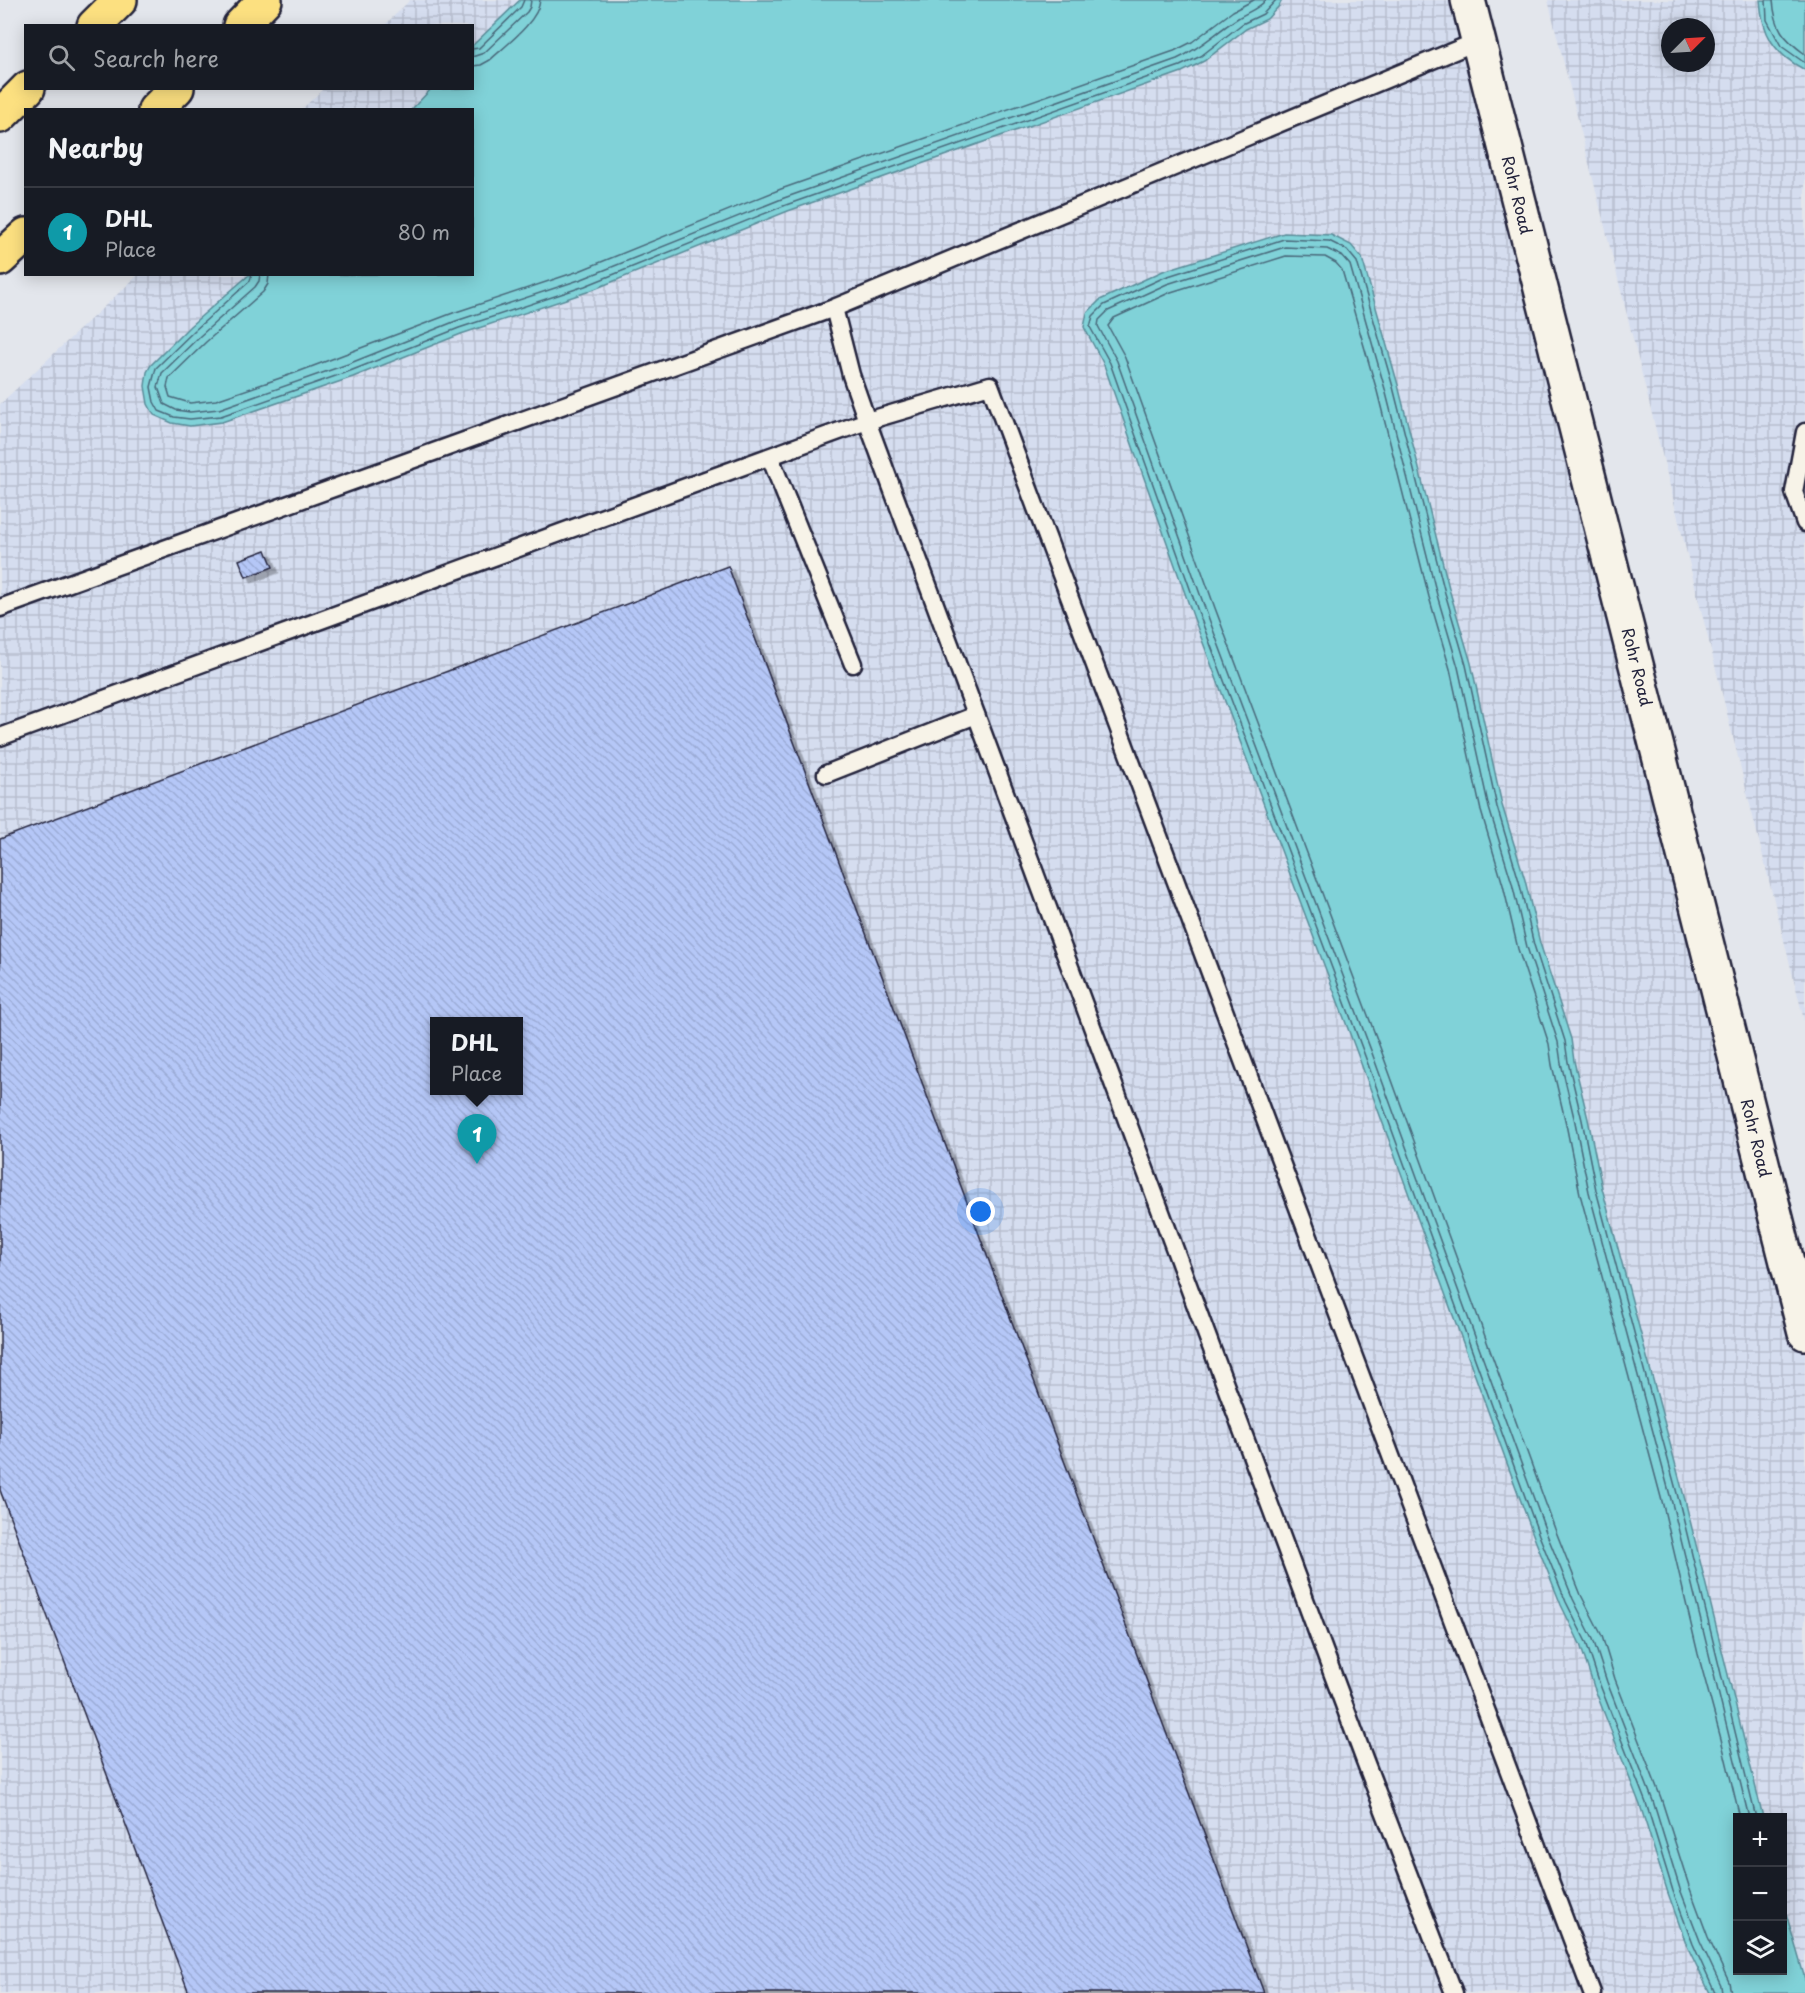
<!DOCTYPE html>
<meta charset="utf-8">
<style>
:root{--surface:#171b24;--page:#20242c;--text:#f1f3f6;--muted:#9ea1a6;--line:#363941;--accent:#c8321e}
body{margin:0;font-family:"Playpen Sans",sans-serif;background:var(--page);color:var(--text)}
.controls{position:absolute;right:18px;bottom:18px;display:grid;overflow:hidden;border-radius:0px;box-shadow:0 3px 15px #0003}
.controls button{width:54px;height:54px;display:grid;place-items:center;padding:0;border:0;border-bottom:2px solid var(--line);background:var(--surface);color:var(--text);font:30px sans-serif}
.compass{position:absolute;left:1661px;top:18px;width:54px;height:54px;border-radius:50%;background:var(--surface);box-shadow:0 3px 15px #0003;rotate:66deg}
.you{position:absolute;left:981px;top:1212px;width:21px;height:21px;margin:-15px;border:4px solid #fff;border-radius:50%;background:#1a73e8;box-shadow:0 0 0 9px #1a73e833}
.badge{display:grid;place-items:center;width:39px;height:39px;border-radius:50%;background:var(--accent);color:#fff;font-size:20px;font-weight:700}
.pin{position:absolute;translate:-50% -50px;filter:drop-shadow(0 2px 3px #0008)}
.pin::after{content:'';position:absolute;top:32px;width:21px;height:18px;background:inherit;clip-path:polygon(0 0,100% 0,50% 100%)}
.popup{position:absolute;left:430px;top:1017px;width:93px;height:78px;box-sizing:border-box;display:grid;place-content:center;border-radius:0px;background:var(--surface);filter:drop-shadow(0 2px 4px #0005);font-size:20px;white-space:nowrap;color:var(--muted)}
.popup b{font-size:22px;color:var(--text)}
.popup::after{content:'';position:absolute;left:50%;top:100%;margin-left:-12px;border:12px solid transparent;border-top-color:var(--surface)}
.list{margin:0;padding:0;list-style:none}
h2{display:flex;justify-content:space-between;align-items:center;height:78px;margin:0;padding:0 24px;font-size:26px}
h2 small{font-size:20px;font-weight:400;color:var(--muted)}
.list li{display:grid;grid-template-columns:39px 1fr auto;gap:18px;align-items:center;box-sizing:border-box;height:90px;padding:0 24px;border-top:2px solid var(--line)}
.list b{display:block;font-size:22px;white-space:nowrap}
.list p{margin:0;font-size:20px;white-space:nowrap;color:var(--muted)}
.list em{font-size:20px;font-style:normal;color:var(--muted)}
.icon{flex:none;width:33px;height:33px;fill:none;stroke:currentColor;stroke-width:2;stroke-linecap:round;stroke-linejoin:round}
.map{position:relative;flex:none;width:1805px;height:1993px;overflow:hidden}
.search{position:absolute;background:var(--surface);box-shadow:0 3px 15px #0003;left:24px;top:24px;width:450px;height:66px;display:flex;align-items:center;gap:15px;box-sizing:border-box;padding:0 21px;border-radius:0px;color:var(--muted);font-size:22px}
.panel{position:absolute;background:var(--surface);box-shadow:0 3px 15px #0003;left:24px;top:108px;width:450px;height:168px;border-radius:0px}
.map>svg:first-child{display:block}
.industrial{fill:url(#industrial-grid);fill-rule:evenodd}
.water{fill:#80d2d8;stroke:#5a8c99;stroke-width:1.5}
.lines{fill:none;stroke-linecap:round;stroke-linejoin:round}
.shore{stroke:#48687a;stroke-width:1.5}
.building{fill:url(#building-back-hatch);stroke:#22223b;stroke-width:1.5;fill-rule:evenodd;filter:url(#shadow)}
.service-casing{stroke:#22223b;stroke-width:21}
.tertiary-casing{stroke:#22223b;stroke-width:38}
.primary-casing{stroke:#22223b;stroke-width:38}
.service{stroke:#f7f3e8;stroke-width:16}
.tertiary{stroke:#f7f3e8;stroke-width:33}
.primary{stroke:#fce080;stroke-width:33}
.labels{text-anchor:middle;stroke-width:6;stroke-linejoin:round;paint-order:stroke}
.street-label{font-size:16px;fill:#22223b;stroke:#f7f3e8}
</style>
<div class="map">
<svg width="1805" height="1993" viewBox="0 0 1805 1993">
<defs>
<pattern id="industrial-grid" width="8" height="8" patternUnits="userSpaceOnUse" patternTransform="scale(1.5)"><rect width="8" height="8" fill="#d5ddef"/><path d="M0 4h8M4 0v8" fill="none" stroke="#b7bdce"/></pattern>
<pattern id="building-back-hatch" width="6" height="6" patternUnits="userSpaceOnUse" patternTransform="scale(1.5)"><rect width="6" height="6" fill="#b5c7f7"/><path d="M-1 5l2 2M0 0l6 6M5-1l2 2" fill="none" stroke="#9babd5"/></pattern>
<filter id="shadow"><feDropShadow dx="5.5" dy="5.5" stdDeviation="0" flood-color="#0004"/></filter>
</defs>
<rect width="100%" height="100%" fill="#e3e6ec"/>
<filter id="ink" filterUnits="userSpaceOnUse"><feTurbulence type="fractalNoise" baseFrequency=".0167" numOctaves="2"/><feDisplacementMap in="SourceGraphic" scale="12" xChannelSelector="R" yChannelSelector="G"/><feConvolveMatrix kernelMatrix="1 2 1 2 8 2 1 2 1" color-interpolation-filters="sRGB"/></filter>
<g filter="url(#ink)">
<g class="industrial">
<path d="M410,0H1468L1805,1333V1993H0V404L138,275L472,274V110L302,109L323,89L472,88V26L385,25ZM435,1022H519V1090H435ZM1738,1818H1782V1970H1738Z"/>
<path d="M1548,0H1805V1024ZM1670,27H1706V63H1670Z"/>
</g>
<g class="water">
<path d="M520,0H1282L1279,6L1267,19L1246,29L1204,61L1182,72L788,211L587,292L461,334L353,377L222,422L190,426L172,423L154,415L148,404L145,386L147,372L151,365L190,326L249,275L472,274V110L412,109L431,89L472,88L473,45Z"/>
<path d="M1760,0H1805V70C1774,54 1762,34 1760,0Z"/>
<path d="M1284,233L1331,235L1351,245L1362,258L1398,385L1450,592L1471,663L1502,805L1525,880L1540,943L1571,1039L1574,1061L1588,1119L1602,1188L1685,1500L1763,1817L1738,1818V1970H1782L1783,1903L1805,1979V1993H1710L1687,1946L1668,1893L1640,1805L1594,1687L1580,1644L1561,1605L1534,1537L1359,1058L1193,616L1104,365L1084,327L1087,313L1100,300L1163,271Z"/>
</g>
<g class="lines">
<g class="shore">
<path d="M1766,0L1767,20L1781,46L1805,63"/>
<path d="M1773,0C1775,28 1783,38 1805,54"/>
<path d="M472,49L479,48L521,7L524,0"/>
<path d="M472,57L484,53L527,12L530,7L531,0"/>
<path d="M472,66L481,65L490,60C505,46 539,21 540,0"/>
<path d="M252,274L250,281L195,330L156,368L151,387L154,402L159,411L174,417L190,419L221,416L350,371L459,328L585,286L786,205L1180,66L1201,56L1242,24L1263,14L1276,0"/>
<path d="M260,274L259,281L255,287L200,336L162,373L158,387L164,404L176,410L190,412L219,409L348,364L456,321L582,279L784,198L1177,59C1201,48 1216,32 1238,18C1248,12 1258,9 1266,0"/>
<path d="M269,274L268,284L263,292L206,342L169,378L167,387L170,397L190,403L216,400L295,373L453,313L579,271L781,189L1174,51L1192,42L1233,11L1254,0"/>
<path d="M1715,1993L1693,1944L1673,1891L1646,1803L1600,1685L1586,1642L1566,1602L1539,1535L1365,1056L1199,614L1110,363L1090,327L1093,316L1104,305L1165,277L1284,239L1329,241L1347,250L1357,262L1393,387L1445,593L1466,665L1497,807L1519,881L1534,945L1565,1041L1568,1062L1582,1120L1596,1190L1679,1501L1756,1818"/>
<path d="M1722,1993L1721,1986L1700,1941L1680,1889L1653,1801L1607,1682L1593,1639L1573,1599L1546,1532L1372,1053L1206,611L1117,361L1098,326L1099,320L1108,311L1167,284L1285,247L1327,249L1342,256L1350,265L1385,389L1437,595L1458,667L1489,808L1512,883L1527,947L1558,1042L1561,1063L1575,1122L1589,1192L1672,1503L1749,1818"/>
<path d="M1731,1993L1729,1982L1708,1937L1689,1886L1661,1798L1615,1679L1602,1636L1581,1595L1555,1529L1381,1050L1215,608L1125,357L1108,326L1114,318L1171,292L1286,256L1325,257L1336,263L1342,270L1377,391L1429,597L1450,669L1481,811L1503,885L1518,949L1549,1044L1552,1065L1566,1124L1580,1194L1663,1505L1698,1654L1721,1739L1740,1818"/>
</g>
</g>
<g class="building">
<path d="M266,550L273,567L246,577L239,560Z"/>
<path d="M728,566L1264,1993H189L0,1490V839ZM435,1022H519V1090H435Z"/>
</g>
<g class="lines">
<defs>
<g id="service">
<path d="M834,308L851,375L867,421L990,385L1592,1993"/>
<path d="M1805,432L1794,492L1805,523"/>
<path d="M770,457L853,664"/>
<path d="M0,608L834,308L1478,41"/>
<path d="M0,737L867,421L1365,1761L1454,1993"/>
<path d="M826,774L976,715"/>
</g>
<path id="tertiary" d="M1468,0L1805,1333"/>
<g id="primary">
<path d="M94,26L120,0"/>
<path d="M240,26L265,0"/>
<path d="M155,110L177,88"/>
<path d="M0,116L28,88"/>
<path d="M0,259L26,235"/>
</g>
</defs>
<use href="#service" class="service-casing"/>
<use href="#tertiary" class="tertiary-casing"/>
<use href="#primary" class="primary-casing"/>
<use href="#service" class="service"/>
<use href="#tertiary" class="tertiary"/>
<use href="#primary" class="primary"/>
</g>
</g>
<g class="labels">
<g class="street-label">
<text transform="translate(1517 195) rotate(76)" y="6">Rohr Road</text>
<text transform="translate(1637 667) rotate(76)" y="6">Rohr Road</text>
<text transform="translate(1756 1138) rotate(76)" y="6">Rohr Road</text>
</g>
</g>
</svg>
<div class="controls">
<button>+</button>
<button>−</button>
<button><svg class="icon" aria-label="layers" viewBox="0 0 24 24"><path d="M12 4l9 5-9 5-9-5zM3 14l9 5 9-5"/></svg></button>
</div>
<svg class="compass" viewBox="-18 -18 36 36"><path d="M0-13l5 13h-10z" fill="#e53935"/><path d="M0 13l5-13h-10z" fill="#9ea1a6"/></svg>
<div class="you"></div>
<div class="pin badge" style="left:477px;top:1164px;background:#0f9aa8">1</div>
<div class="popup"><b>DHL</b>Place</div>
<div class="search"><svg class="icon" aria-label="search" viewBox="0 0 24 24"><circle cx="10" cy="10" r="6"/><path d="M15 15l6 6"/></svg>Search here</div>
<section class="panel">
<h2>Nearby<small></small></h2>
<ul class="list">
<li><span class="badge" style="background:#0f9aa8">1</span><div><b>DHL</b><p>Place</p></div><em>80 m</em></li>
</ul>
</section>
</div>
